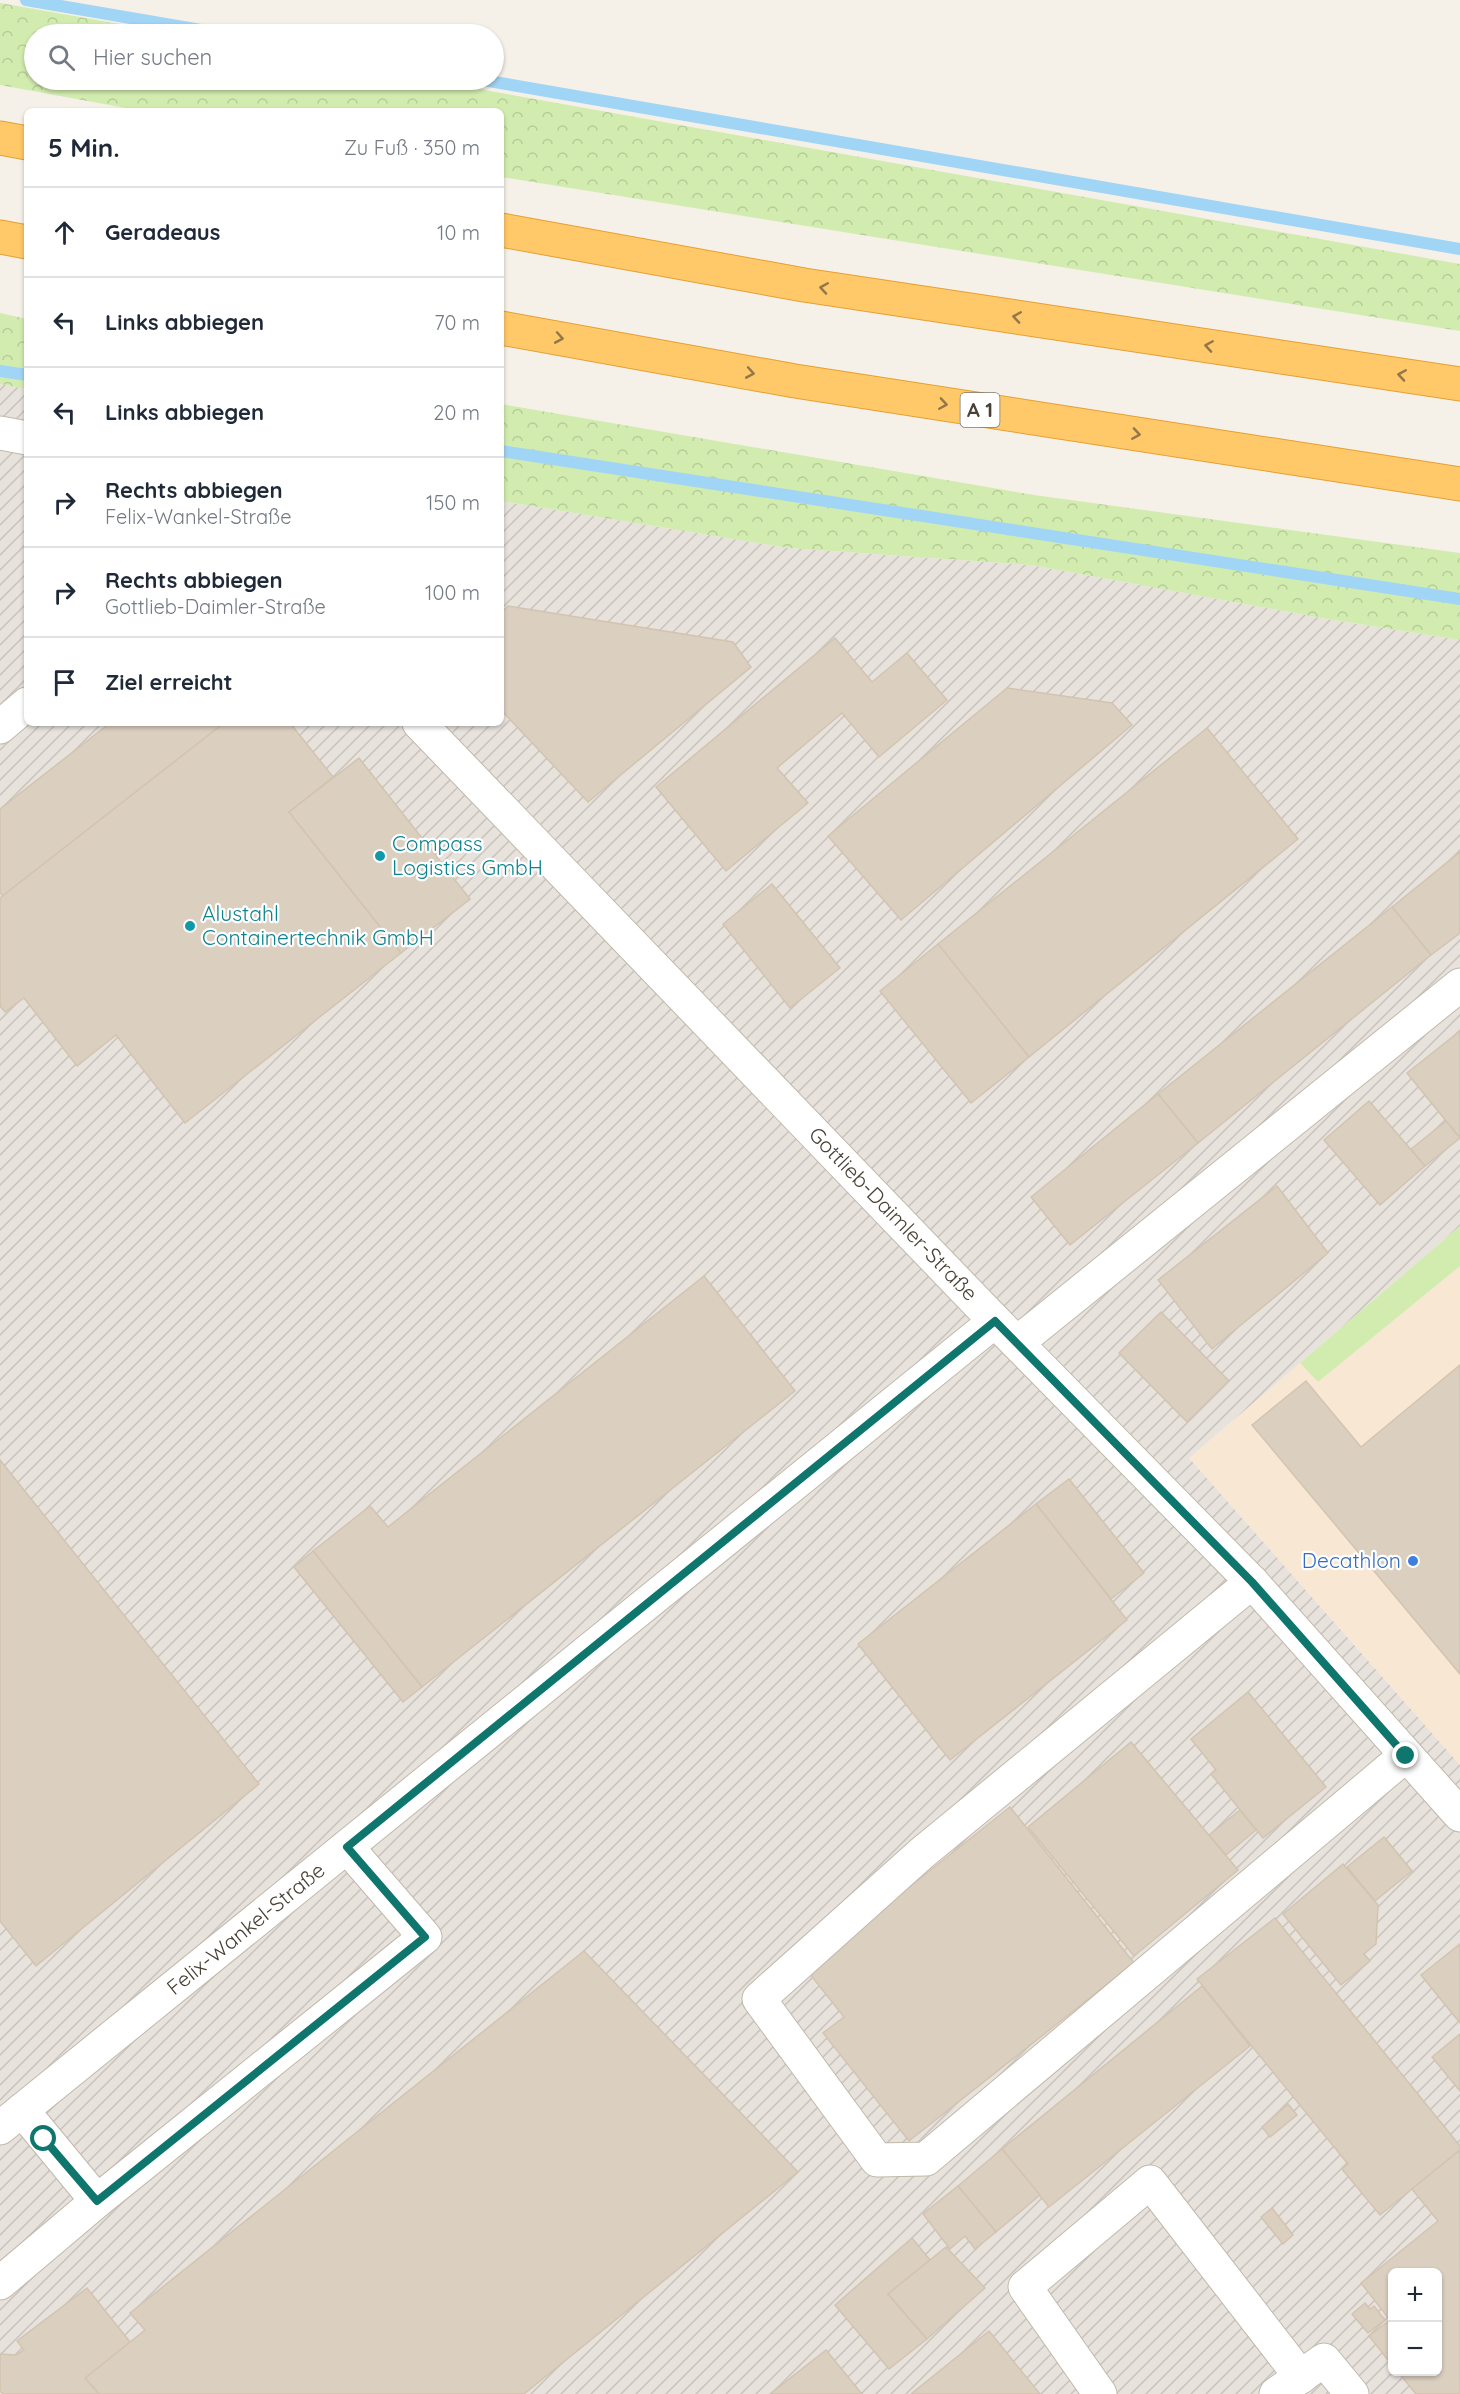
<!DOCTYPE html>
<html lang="de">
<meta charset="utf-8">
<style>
:root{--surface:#fff;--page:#f2f2f3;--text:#1f2937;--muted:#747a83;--line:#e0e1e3}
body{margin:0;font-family:Quicksand,sans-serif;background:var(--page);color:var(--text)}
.controls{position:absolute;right:18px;bottom:18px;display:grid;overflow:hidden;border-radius:9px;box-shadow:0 2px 4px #0004}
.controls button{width:54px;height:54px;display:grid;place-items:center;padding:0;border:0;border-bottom:2px solid var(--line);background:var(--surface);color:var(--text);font:30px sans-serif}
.stop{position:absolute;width:18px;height:18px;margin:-14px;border:4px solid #0f766e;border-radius:50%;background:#fff}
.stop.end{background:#0f766e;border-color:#fff;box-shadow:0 2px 6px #0008}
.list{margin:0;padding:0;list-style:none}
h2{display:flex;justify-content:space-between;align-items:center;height:78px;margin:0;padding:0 24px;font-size:26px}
h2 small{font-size:20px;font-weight:400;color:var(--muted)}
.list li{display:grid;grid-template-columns:39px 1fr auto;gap:18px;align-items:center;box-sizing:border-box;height:90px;padding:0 24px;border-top:2px solid var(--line)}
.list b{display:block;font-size:22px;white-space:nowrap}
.list p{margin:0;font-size:20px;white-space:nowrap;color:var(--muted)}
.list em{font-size:20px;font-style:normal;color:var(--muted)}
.icon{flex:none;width:33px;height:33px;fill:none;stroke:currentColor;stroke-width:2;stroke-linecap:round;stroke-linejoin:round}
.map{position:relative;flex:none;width:1460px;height:2394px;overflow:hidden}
.search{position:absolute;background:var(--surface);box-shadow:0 2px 4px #0004;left:24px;top:24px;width:480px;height:66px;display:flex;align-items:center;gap:15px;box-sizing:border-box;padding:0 21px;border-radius:33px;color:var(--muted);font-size:22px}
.panel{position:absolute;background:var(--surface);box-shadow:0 2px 4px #0004;left:24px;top:108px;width:480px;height:618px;border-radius:9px}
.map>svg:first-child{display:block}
.commercial{fill:#f8e7d3}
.industrial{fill:url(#industrial-furrows);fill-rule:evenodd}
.grass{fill:#d2ecaf}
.forest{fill:url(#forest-crowns)}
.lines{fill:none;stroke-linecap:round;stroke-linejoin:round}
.stream{stroke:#a1d5f5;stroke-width:12}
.building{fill:#dbcfc0;stroke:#d3c4b0;stroke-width:1.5}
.minor-casing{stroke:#c1b9aa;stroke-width:35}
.highway-casing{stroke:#e79f30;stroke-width:35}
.minor{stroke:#fff;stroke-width:33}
.highway{stroke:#ffc969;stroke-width:33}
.oneway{stroke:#92774a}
.route{stroke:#0f766e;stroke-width:8}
.culture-dot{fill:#0f9aa8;stroke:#fff;stroke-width:2}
.shop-dot{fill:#3f7fe0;stroke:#fff;stroke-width:2}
.labels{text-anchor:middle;stroke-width:4.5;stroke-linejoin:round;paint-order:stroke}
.shield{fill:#fff;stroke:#807a72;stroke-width:1.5}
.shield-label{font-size:20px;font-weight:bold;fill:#494136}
.culture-label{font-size:21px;fill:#0d838f;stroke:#fff;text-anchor:start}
.street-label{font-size:21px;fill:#494136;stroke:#fff}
.shop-label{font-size:21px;fill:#366cbe;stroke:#fff;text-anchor:end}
</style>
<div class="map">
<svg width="1460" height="2394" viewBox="0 0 1460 2394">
<defs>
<pattern id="industrial-furrows" width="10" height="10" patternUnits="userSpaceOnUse" patternTransform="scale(1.5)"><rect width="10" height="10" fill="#e8e2dd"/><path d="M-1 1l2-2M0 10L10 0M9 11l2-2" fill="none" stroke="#c8c3be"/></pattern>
<pattern id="forest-crowns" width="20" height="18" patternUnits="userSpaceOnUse" patternTransform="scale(1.5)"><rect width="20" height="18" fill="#d2ecaf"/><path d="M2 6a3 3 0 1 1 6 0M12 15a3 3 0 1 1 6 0" fill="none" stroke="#b6cc97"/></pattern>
</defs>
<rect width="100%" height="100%" fill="#f5f1e8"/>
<path class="commercial" d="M1460,1266V1765L1189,1458L1300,1363L1318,1382Z"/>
<path class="industrial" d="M0,384L27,389V723H501V501L788,548L1031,565L1327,619L1460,640V1226L1189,1458L1460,1765V2394H0ZM1392,2272H1438V2372H1392Z"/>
<path class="grass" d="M1460,1226V1266L1318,1382L1300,1363Z"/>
<g class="forest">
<path d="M0,3L177,34H34V80H428L1460,264V331L501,177V111H142L0,85Z"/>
<path d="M0,313L27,319V389L0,384Z"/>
<path d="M501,404L1034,495L1460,553V640L1327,619L1031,565L788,548L501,501Z"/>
</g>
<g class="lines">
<g class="stream">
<path d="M26,0L224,34"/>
<path d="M483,80L1460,249"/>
<path d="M0,371L27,375"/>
<path d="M501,451L1460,599"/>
</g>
</g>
<g class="building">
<path d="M508,606L733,642L751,667L588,802L501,710V613Z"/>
<path d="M835,638L872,682L907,653L947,700L879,757L842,713L777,768L808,803L726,871L656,787Z"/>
<path d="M1007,688L1112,703L1132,725L901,920L828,836Z"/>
<path d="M110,723H224L3,896L0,893V809Z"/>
<path d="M224,723H290L333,777L289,812L401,953L185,1123L116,1035L77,1066L24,998L5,1012L0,1006V898Z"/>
<path d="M1207,728L1298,839L1029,1057L938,944Z"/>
<path d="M359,758L470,899L401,953L289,812Z"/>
<path d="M1460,852V933L1431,955L1392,907Z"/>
<path d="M772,884L840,968L790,1008L723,924Z"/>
<path d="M1392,907L1431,955L1198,1143L1158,1094Z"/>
<path d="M938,944L1029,1057L971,1103L880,991Z"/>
<path d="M1460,1031V1138L1407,1073Z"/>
<path d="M1158,1094L1198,1143L1070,1245L1031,1197Z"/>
<path d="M1369,1101L1425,1166L1380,1205L1324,1140Z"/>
<path d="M1446,1121L1460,1138L1425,1166L1411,1149Z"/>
<path d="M1277,1186L1328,1253L1212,1349L1158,1280Z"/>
<path d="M704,1276L795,1391L422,1687L313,1551L370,1506L388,1527Z"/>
<path d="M1161,1312L1229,1381L1187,1422L1119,1353Z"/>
<path d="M1460,1365V1674L1252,1425L1306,1381L1361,1447Z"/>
<path d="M0,1460L259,1784L36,1966L0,1921Z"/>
<path d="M1069,1479L1144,1573L1111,1599L1036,1504Z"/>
<path d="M1036,1504L1127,1620L950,1760L858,1644Z"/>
<path d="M313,1551L422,1687L403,1702L294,1567Z"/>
<path d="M1248,1692L1326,1787L1263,1838L1211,1774L1216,1770L1191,1739Z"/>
<path d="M1131,1742L1238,1870L1134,1956L1028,1827Z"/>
<path d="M1010,1807L1134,1963L909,2141L823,2033L844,2017L806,1969Z"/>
<path d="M1240,1810L1256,1830L1226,1855L1209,1835Z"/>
<path d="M1384,1837L1412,1871L1375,1901L1347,1867Z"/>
<path d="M1343,1864L1378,1905L1376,1944L1364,1954L1370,1961L1341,1985L1283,1914Z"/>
<path d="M1275,1918L1460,2146V2150L1380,2215L1342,2169L1348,2164L1197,1979Z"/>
<path d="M1460,1944V2023L1421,1975Z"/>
<path d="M584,1951L798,2172L524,2394H99L85,2378L145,2330L130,2313Z"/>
<path d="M1202,1986L1250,2046L1049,2207L1002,2149Z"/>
<path d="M1460,2034V2091L1432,2057Z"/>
<path d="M1288,2104L1297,2115L1270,2137L1262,2127Z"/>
<path d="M1002,2149L1040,2195L996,2232L958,2186Z"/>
<path d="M1460,2150V2394H1416L1398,2372H1438V2272H1392V2365L1369,2336L1390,2320L1361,2283L1438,2221L1412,2189Z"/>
<path d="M958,2186L996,2232L975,2249L965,2236L950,2249L923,2214Z"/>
<path d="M1272,2208L1293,2235L1283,2244L1261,2217Z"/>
<path d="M912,2238L930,2260L888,2294L927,2339L889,2369L835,2305Z"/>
<path d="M946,2247L985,2288L927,2339L888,2294Z"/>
<path d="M87,2288L130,2342L85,2378L99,2394H3L0,2391V2354L16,2355L24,2350L17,2341Z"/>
<path d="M1365,2303L1370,2309L1374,2306L1385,2320L1368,2333L1352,2314Z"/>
<path d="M989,2331L1040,2394H911Z"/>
<path d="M826,2350L862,2394H770Z"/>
</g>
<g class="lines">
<defs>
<g id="minor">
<path d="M0,433L27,438"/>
<path d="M419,723L995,1321L1252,1582L1460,1815"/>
<path d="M0,727L27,704"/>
<path d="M1017,1343L1460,985"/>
<path d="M1252,1582L922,1853L759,1999L877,2160L926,2159L1405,1756"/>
<path d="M0,2128L995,1321"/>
<path d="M97,2201L425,1937L347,1847"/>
<path d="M0,2283L97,2201L22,2110"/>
<path d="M1100,2394L1025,2287L1150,2182L1301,2377"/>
<path d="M1276,2394L1324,2360L1352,2394"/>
</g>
<g id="highway">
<path d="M0,138L27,143"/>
<path d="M501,230L804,285L1460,384"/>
<path d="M0,237L27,242"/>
<path d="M501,328L795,381L1460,484"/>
</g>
</defs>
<use href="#minor" class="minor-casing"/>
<use href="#highway" class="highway-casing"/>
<use href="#minor" class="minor"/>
<use href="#highway" class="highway"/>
</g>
<defs><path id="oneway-chevron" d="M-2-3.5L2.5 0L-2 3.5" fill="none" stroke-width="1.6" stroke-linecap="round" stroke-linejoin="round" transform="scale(1.5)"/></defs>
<g class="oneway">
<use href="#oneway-chevron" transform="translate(824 288) rotate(-171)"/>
<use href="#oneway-chevron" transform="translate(1017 317) rotate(-171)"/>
<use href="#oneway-chevron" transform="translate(559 338) rotate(10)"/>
<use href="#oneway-chevron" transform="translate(1209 346) rotate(-171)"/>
<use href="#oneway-chevron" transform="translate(750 373) rotate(10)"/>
<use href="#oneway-chevron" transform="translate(1402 375) rotate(-171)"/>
<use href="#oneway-chevron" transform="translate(943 404) rotate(9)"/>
<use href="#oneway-chevron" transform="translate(1136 434) rotate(9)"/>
</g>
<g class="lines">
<path class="route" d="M44,2139L97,2201L425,1937L347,1847L995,1321L1252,1582L1406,1756"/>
</g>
<g class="culture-dot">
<circle cx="380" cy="856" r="6"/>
<circle cx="190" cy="926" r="6"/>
</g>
<circle class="shop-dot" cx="1413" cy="1561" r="6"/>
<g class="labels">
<rect class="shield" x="960.5" y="393" width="39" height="34" rx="4.5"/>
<g class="shield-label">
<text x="980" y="417">A 1</text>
</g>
<g class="culture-label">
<text x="392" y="851">Compass<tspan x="392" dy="24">Logistics GmbH</tspan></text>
<text x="202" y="921">Alustahl<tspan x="202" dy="24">Containertechnik GmbH</tspan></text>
</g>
<g class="street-label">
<text transform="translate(893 1214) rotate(46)" y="7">Gottlieb-Daimler-Straße</text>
<text transform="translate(246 1929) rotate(-39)" y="7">Felix-Wankel-Straße</text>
</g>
<g class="shop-label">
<text x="1401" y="1568">Decathlon</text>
</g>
</g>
</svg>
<div class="controls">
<button>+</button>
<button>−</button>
</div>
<div class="stop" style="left:44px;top:2139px"></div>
<div class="stop end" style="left:1406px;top:1756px"></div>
<div class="search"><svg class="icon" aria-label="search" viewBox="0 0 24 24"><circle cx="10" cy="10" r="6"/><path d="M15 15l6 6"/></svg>Hier suchen</div>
<section class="panel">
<h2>5 Min.<small>Zu Fuß · 350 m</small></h2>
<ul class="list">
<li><svg class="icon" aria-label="ahead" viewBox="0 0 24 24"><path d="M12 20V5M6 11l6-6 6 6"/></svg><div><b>Geradeaus</b></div><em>10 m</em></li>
<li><svg class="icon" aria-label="left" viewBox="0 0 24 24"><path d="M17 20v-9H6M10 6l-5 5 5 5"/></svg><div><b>Links abbiegen</b></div><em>70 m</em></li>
<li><svg class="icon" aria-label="left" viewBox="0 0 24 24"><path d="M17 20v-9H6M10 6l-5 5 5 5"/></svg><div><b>Links abbiegen</b></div><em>20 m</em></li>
<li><svg class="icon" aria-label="right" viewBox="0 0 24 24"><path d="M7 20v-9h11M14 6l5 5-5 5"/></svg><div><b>Rechts abbiegen</b><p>Felix-Wankel-Straße</p></div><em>150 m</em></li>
<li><svg class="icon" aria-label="right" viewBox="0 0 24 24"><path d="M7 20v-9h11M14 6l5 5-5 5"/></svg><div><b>Rechts abbiegen</b><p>Gottlieb-Daimler-Straße</p></div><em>100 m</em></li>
<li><svg class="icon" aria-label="arrive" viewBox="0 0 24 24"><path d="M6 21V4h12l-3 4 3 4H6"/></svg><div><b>Ziel erreicht</b></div></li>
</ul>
</section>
</div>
